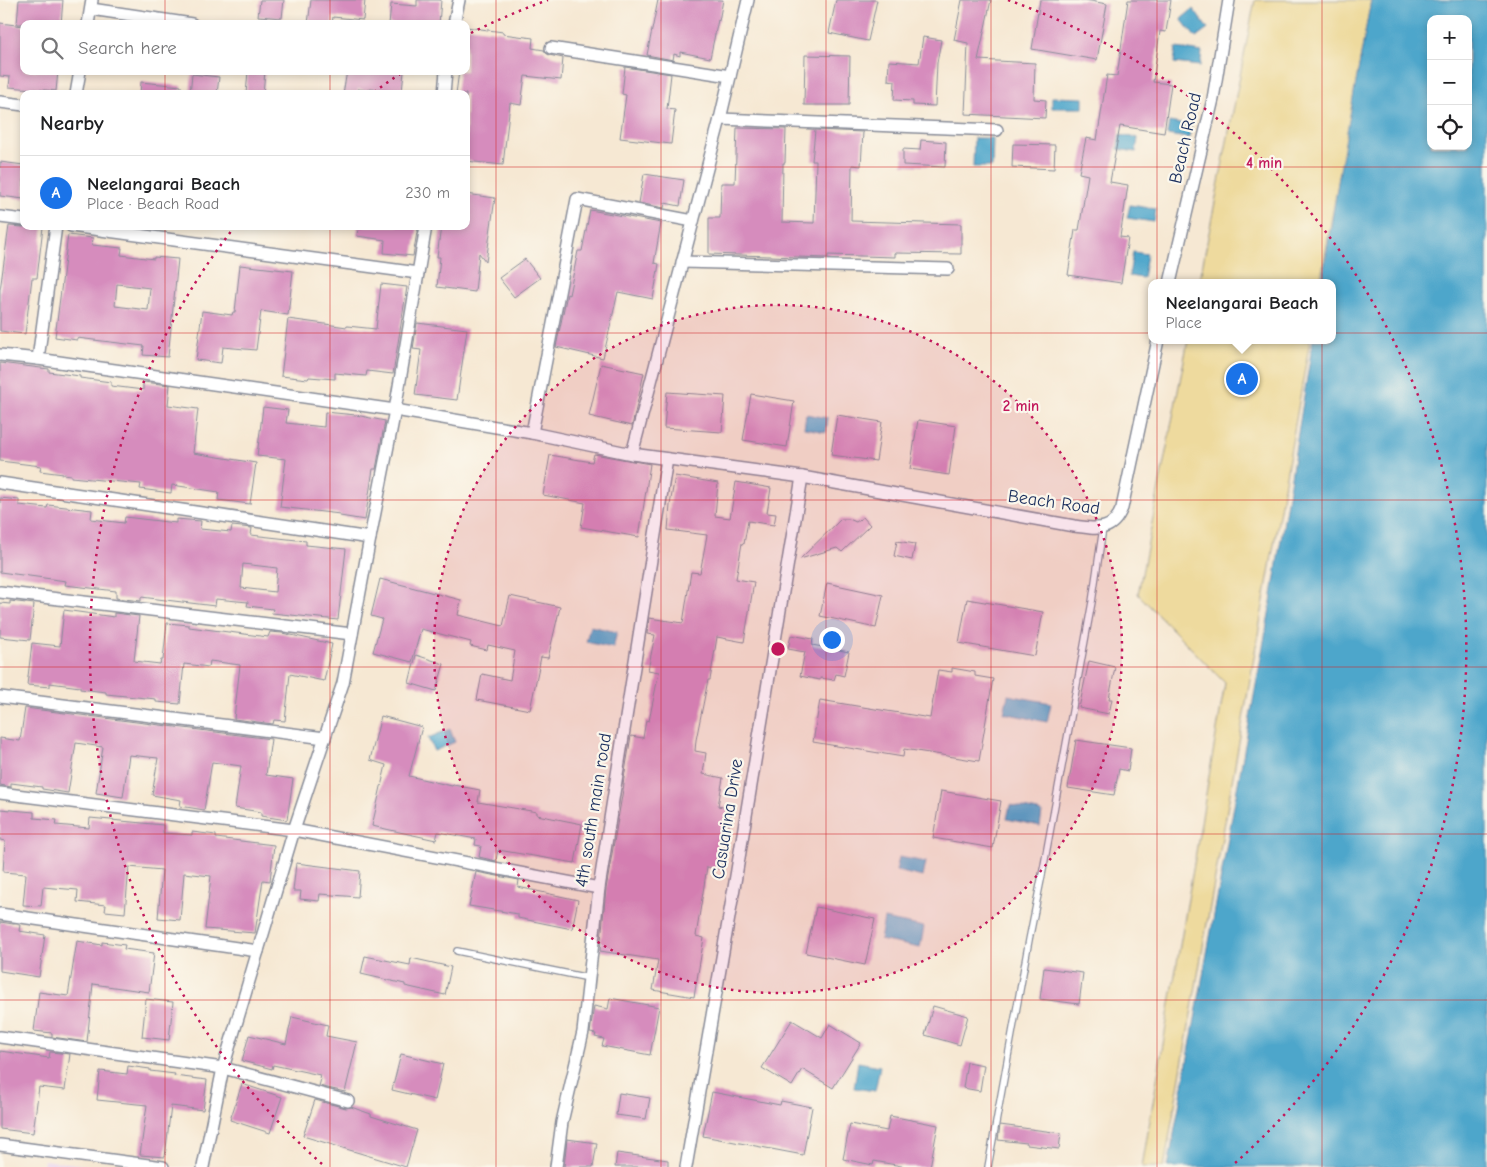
<!DOCTYPE html>
<meta charset="utf-8">
<style>
:root{--surface:#fff;--page:#f6f6f6;--text:#202124;--muted:#757577;--line:#e0e0e0;--accent:#1a73e8}
body{margin:0;font-family:"Comic Neue",sans-serif;background:var(--page);color:var(--text)}
.controls{position:absolute;right:15px;top:15px;display:grid;overflow:hidden;border-radius:10px;box-shadow:0 2px 8px #0003}
.controls button{width:45px;height:45px;display:grid;place-items:center;padding:0;border:0;border-bottom:1px solid var(--line);background:var(--surface);color:var(--text);font:25px sans-serif}
.you{position:absolute;left:831px;top:639px;width:18px;height:18px;margin:-12px;border:4px solid #fff;border-radius:50%;background:#1a73e8;box-shadow:0 0 0 8px #1a73e833}
.badge{display:grid;place-items:center;width:32px;height:32px;border-radius:50%;background:var(--accent);color:#fff;font-size:16px;font-weight:700}
.pin{position:absolute;translate:-50% -50%;border:2px solid #fff;box-shadow:0 1px 5px #0006}
.popup{position:absolute;left:1148px;top:279px;width:188px;height:65px;box-sizing:border-box;display:grid;place-content:center;border-radius:10px;background:var(--surface);filter:drop-shadow(0 1px 4px #0005);font-size:16px;white-space:nowrap;color:var(--muted)}
.popup b{font-size:19px;color:var(--text)}
.popup::after{content:'';position:absolute;left:50%;top:100%;margin-left:-10px;border:10px solid transparent;border-top-color:var(--surface)}
.list{margin:0;padding:0;list-style:none}
h2{display:flex;justify-content:space-between;align-items:center;height:65px;margin:0;padding:0 20px;font-size:21px}
h2 small{font-size:16px;font-weight:400;color:var(--muted)}
.list li{display:grid;grid-template-columns:32px 1fr auto;gap:15px;align-items:center;box-sizing:border-box;height:75px;padding:0 20px;border-top:1px solid var(--line)}
.list b{display:block;font-size:19px;white-space:nowrap}
.list p{margin:0;font-size:16px;white-space:nowrap;color:var(--muted)}
.list em{font-size:16px;font-style:normal;color:var(--muted)}
.icon{flex:none;width:28px;height:28px;fill:none;stroke:currentColor;stroke-width:2;stroke-linecap:round;stroke-linejoin:round}
.map{position:relative;flex:none;width:1487px;height:1167px;overflow:hidden}
.search{position:absolute;background:var(--surface);box-shadow:0 2px 8px #0003;left:20px;top:20px;width:450px;height:55px;display:flex;align-items:center;gap:12px;box-sizing:border-box;padding:0 18px;border-radius:10px;color:var(--muted);font-size:19px}
.panel{position:absolute;background:var(--surface);box-shadow:0 2px 8px #0003;left:20px;top:90px;width:450px;height:140px;border-radius:10px}
.map>svg:first-child{display:block}
.built{fill:#e8d2ef}
.sand{fill:#eeda9e;stroke:#84847e}
.water{fill:#4da6cb;stroke:#346a94;fill-rule:evenodd}
.building{fill:#d68cbd;fill-rule:evenodd}
.lines{fill:none;stroke-linecap:round;stroke-linejoin:round}
.service-casing{stroke:#888c98;stroke-width:8}
.minor-casing{stroke:#888c98;stroke-width:14}
.service{stroke:#fff;stroke-width:5.5}
.minor{stroke:#fff;stroke-width:11}
.grid{fill:none;stroke:#d62828;stroke-width:1;stroke-opacity:0.55}
.ring{fill:none;stroke:#c2185b;stroke-width:2.5;stroke-dasharray:2.5 5}
.labels{text-anchor:middle;stroke-width:4.5;stroke-linejoin:round;paint-order:stroke}
.street-label{font-size:18px;fill:#1b2f5e;stroke:#fbf7ec}
.centre{fill:#c2185b;stroke:#fbf7ec;stroke-width:2.5}
.ring-label{font-size:15px;text-anchor:middle;font-weight:bold;fill:#c2185b;stroke:#fbf7ec;stroke-width:4.5;stroke-linejoin:round;paint-order:stroke}
</style>
<div class="map">
<svg width="1487" height="1167" viewBox="0 0 1487 1167">
<rect width="100%" height="100%" fill="#fbf7ec"/>
<filter id="ink" filterUnits="userSpaceOnUse"><feTurbulence type="fractalNoise" baseFrequency=".02" numOctaves="2"/><feDisplacementMap in="SourceGraphic" scale="10" xChannelSelector="R" yChannelSelector="G"/><feConvolveMatrix kernelMatrix="1 2 1 2 8 2 1 2 1" color-interpolation-filters="sRGB"/></filter>
<filter id="wash" filterUnits="userSpaceOnUse"><feTurbulence type="fractalNoise" baseFrequency=".0096" numOctaves="4" result="noise"/><feDisplacementMap in="SourceGraphic" scale="20" xChannelSelector="R" yChannelSelector="G"/><feGaussianBlur stdDeviation="1.12" result="paint"/><feColorMatrix in="noise" values="0 0 0 0 0 0 0 0 0 0 0 0 0 0 0 0 0 1.4 0 .05"/><feComposite in="paint" operator="in"/></filter>
<g filter="url(#wash)">
<rect width="100%" height="100%" fill="#f6e8d3"/>
<path class="built" d="M44,1160L97,1167H43Z"/>
<g class="sand">
<path d="M1255,0H1371L1320,283H1199Z"/>
<path d="M1188,340H1310L1164,1167H1142L1225,683L1138,594Z"/>
</g>
<g class="water">
<path d="M1371,0H1487V1167H1168L1269,614L1313,340H1332V283H1322L1341,164ZM1431,19H1468V146H1431Z"/>
<path d="M1193,9L1208,29L1196,38L1181,19Z"/>
<path d="M1176,48L1202,52L1200,66L1174,63Z"/>
<path d="M1052,97L1083,98V108H1052Z"/>
<path d="M1169,122L1191,126L1189,138L1167,135Z"/>
<path d="M1120,135L1138,138L1136,152L1118,149Z"/>
<path d="M974,138H993L992,167H973Z"/>
<path d="M1130,205L1156,209L1154,222L1127,218Z"/>
<path d="M1133,252L1147,254L1143,278L1129,276Z"/>
<path d="M806,414L828,418L826,432L804,428Z"/>
<path d="M590,626L617,632L613,648L586,642Z"/>
<path d="M1008,695L1051,703L1047,722L1004,713Z"/>
<path d="M450,729L455,742L434,751L428,738Z"/>
<path d="M1010,805L1042,812L1040,826L1007,819Z"/>
<path d="M899,857L926,862L923,877L896,871Z"/>
<path d="M884,919L924,927L920,948L880,940Z"/>
<path d="M858,1062L880,1066L875,1091L854,1088Z"/>
</g>
<g id="blocks">
<g class="building">
<path d="M19,0H63L61,24H17Z"/>
<path d="M260,0H284L282,18L258,16Z"/>
<path d="M311,0H365L363,20L333,17L332,24H308Z"/>
<path d="M417,0H441L439,24H389L391,4L417,6Z"/>
<path d="M658,0H723L719,21L718,20L710,58L680,52V56L674,54L673,60L647,55Z"/>
<path d="M836,0H877L868,41L829,33Z"/>
<path d="M962,0H991L978,60L1035,63L1034,99L1046,100L1045,118L965,114L968,43L954,40Z"/>
<path d="M1040,0H1085L1107,4L1097,60L1032,49Z"/>
<path d="M1128,0H1171L1166,32L1160,31L1153,82L1171,84L1164,133L1120,126L1110,182L1128,185L1120,237L1128,238L1121,283L1068,275L1075,230H1079L1088,175L1079,173L1086,138L1097,140L1107,75L1117,76Z"/>
<path d="M0,23L24,26V71H58L56,91L9,87L10,77L0,76Z"/>
<path d="M466,27L503,32V34L533,38L532,48L544,50L546,53L549,55L563,58L561,80L525,76L521,105L510,103L503,165L466,161V94H456L459,71H466Z"/>
<path d="M923,37L941,40L937,63L935,106L913,105V101L894,100L895,81L888,80L889,61L919,63Z"/>
<path d="M805,55L850,56L849,105H804Z"/>
<path d="M625,67L671,74L667,109L675,110L671,144L620,138L626,95L622,94Z"/>
<path d="M248,71H265L263,94H246Z"/>
<path d="M347,71H404L402,92L369,89V91L358,89V94H343Z"/>
<path d="M192,74L219,77L217,94H190Z"/>
<path d="M141,82L181,86V94H140Z"/>
<path d="M737,128L786,129L785,163H783L782,222L814,223L816,161H812L815,130L863,132L861,166L852,165L851,221L961,224V254L895,253V257L828,255V258L709,254V218H720L721,183H735Z"/>
<path d="M921,140L946,142L945,167L903,165V149L920,150Z"/>
<path d="M1013,144L1055,145L1054,169L1012,167Z"/>
<path d="M0,162L24,165V199L0,196Z"/>
<path d="M644,174L684,180L680,206L665,203L664,208L639,203Z"/>
<path d="M466,194L495,198L486,262L479,253L475,292L437,287L440,257H437L441,226H466Z"/>
<path d="M590,210L661,223L654,263L659,264L653,299L618,292L603,358L556,347L567,294L569,295L578,251H582Z"/>
<path d="M9,226L23,227L28,226L43,227L37,278H32L25,334L0,331V290Z"/>
<path d="M358,226H418L413,256L384,253L385,240L357,236Z"/>
<path d="M68,235L93,238L92,245L122,248L121,255L154,259V257L178,259L168,357L143,355L144,346L77,338V340L55,337ZM117,284L150,288L148,310L115,306Z"/>
<path d="M525,259L540,278L514,297L499,278Z"/>
<path d="M240,265L293,271L288,315L261,311L256,350L223,347L221,363L196,360L202,311L232,315L233,312H235Z"/>
<path d="M381,284L407,287L393,374L367,371L366,376L335,373V379L309,377L308,379L281,376L288,319L347,327V326L376,329Z"/>
<path d="M417,323L467,329L457,400L415,395L421,350L413,349Z"/>
<path d="M0,363L49,369V372L80,376V378L111,382V386L143,390V382L170,385L168,405L198,409L193,453L256,463L250,504L218,500L219,492L172,485L171,493L140,489L141,484L71,477V475L40,471L41,466L0,461Z"/>
<path d="M601,364L644,373L632,426L589,416Z"/>
<path d="M667,392L725,396L722,432L664,428Z"/>
<path d="M751,394L794,401L787,447L743,440Z"/>
<path d="M263,407L288,410L286,423L324,427L325,412L356,415L385,421L376,469H373L365,520L340,516V514L280,507L286,459L257,456Z"/>
<path d="M837,415L882,422L876,461L831,455Z"/>
<path d="M918,420L956,426L949,475L910,469Z"/>
<path d="M594,454L650,464L639,537L581,527L585,503L543,495L550,455L592,462Z"/>
<path d="M675,476L718,483L715,516L730,518L736,482L771,488L767,513L776,514L774,525L748,521L744,544L742,543L736,579L754,582L744,642L717,637L710,680H708L696,740L695,751L706,753L703,774L723,778L718,806L732,809L721,869L707,867L696,936L704,938L694,997L653,990L658,960L600,951L606,889L624,784H623L631,736L643,738L646,720L649,721L659,672L648,670L655,635L647,634L649,618L683,623L691,572L700,573L707,535L668,530L670,505Z"/>
<path d="M0,498L19,500V505L47,508L48,505L92,510L91,519L124,523L125,517L176,523V519L201,521L200,529L231,532L232,526L252,528L251,535L306,541V545L346,549L338,620L272,613L273,609L247,606L248,602L216,599L215,606L141,597V601L116,598V591L65,585L66,581L0,572ZM243,564L277,568L275,592L241,588Z"/>
<path d="M863,517L870,525L842,552L837,548L800,559L841,519H849L856,522Z"/>
<path d="M897,541L915,544L912,560L894,556Z"/>
<path d="M380,579L461,600L458,615L503,626L510,596L560,607L548,658L541,657L530,710L477,700L482,674L510,680L515,651L488,645L487,650L470,646L471,642L421,629L412,662L373,652L382,619L371,616Z"/>
<path d="M827,583L883,595L876,628L820,616Z"/>
<path d="M967,599L1043,612L1035,656L959,643Z"/>
<path d="M10,601L34,604L30,640L0,637V603L10,604Z"/>
<path d="M64,610L114,617V613L139,616L134,661L160,664L161,660H163L167,623L189,625V627L268,637L270,632L282,633L332,644L324,681L290,674L285,721L274,720L273,724L234,719L240,665L210,661L209,667L184,664L180,704L156,702V699L106,694V692L80,689V687L50,683V687L27,685L32,643L60,646Z"/>
<path d="M791,635L813,639L812,645L849,652L844,676L836,674L834,680L820,678V680L800,676L805,652L788,649Z"/>
<path d="M416,655L444,664L436,691L409,683Z"/>
<path d="M1089,661L1115,667L1109,699H1112L1109,714L1079,708Z"/>
<path d="M952,668L975,672V676L993,679L979,761L904,749L903,757L813,742L820,700L930,718L938,670L952,672Z"/>
<path d="M25,708L271,739L266,775L293,779L287,820L261,816V812L235,808L241,766L212,762L204,810L180,806L181,800L152,795L158,758L129,755L123,797L96,793L103,747L76,743L68,793L42,789V787L11,783V787L0,785V738L20,741Z"/>
<path d="M381,716L422,727L409,776L452,786L453,785L480,790L478,802L537,812V815L582,824L575,863L498,850L496,861L479,857L481,846L475,845L476,839L438,832L436,840L372,826L386,765L370,760Z"/>
<path d="M1076,740L1131,748L1128,771L1119,769L1114,795L1068,788Z"/>
<path d="M941,791L1001,801L993,848L933,838Z"/>
<path d="M0,809L34,812V818L57,820L56,825L89,828L90,818L163,825V833L192,835V832L216,835V838L274,845L270,881L263,880L255,933L205,929L211,876L184,873L180,920L158,918L162,870L129,867L125,913L105,911L106,905L77,902L78,890L43,887L41,906L23,905L26,874L3,872L5,841L0,840Z"/>
<path d="M296,863L360,871L358,897L320,894L319,901L300,899L301,891H293Z"/>
<path d="M476,872L519,880L518,887L578,900L572,929L518,918V914L469,906Z"/>
<path d="M816,907L875,919L865,965L806,953Z"/>
<path d="M0,922L20,925L19,931L45,935L39,977L0,971Z"/>
<path d="M77,941L102,945V942L125,945L124,949L154,953L149,992L93,984L87,1042L52,1037V1033L34,1031L39,992L68,996Z"/>
<path d="M365,956L410,965L411,958L451,967L445,995L405,986V984L361,974Z"/>
<path d="M1044,968L1083,973L1079,1004L1040,999Z"/>
<path d="M610,998L659,1007L650,1055L602,1046L604,1039L595,1037L596,1034L590,1033L594,1006L608,1009Z"/>
<path d="M146,999L173,1002L169,1040L142,1037Z"/>
<path d="M933,1006L968,1016L960,1045L925,1035Z"/>
<path d="M292,1017L328,1025L326,1036L357,1042L345,1092L319,1086L321,1079L319,1078L320,1075L273,1065L272,1069L242,1061L249,1035L286,1044Z"/>
<path d="M792,1020L822,1038L830,1024L861,1043L833,1088L802,1069L792,1086L762,1068Z"/>
<path d="M0,1051L49,1058L50,1052L70,1054L65,1090L39,1087L33,1133L0,1129Z"/>
<path d="M401,1054L443,1064L435,1100L392,1090Z"/>
<path d="M967,1062L984,1065L980,1091L963,1088Z"/>
<path d="M128,1066L150,1069V1071L175,1074L174,1076L207,1080L203,1110L171,1106L165,1157L140,1155L147,1105L97,1100L100,1071L127,1074Z"/>
<path d="M242,1084L282,1097L270,1133L230,1120Z"/>
<path d="M712,1092L780,1105L781,1101L812,1107L803,1155L703,1136Z"/>
<path d="M619,1093L650,1098L646,1119L616,1115Z"/>
<path d="M315,1100L346,1108L351,1107L371,1114V1116L417,1130L406,1167L303,1136Z"/>
<path d="M890,1116L938,1125L930,1167H907L874,1161L873,1165L843,1159L850,1124L887,1131Z"/>
<path d="M1000,1125L1061,1133L1059,1149L1027,1145V1143L998,1140Z"/>
<path d="M567,1139L597,1143L593,1167H564Z"/>
<path d="M617,1153L668,1160V1167H615Z"/>
</g>
</g>
</g>
<g filter="url(#ink)">
<use href="#blocks" fill-opacity="0" stroke="#888c98" stroke-width="1"/>
<g class="lines">
<defs>
<g id="service">
<path d="M457,951L589,978"/>
<path d="M988,1167L1029,940L1044,865L1092,602L1103,528"/>
</g>
<g id="minor">
<path d="M91,9L192,24"/>
<path d="M88,24L92,0"/>
<path d="M454,24L459,0"/>
<path d="M551,48L730,76"/>
<path d="M76,94L80,71"/>
<path d="M444,94L446,71"/>
<path d="M0,102L24,105"/>
<path d="M720,119L997,130"/>
<path d="M0,217L24,220"/>
<path d="M71,226L418,273"/>
<path d="M682,262L948,269"/>
<path d="M1170,283L1213,99L1229,0"/>
<path d="M0,355L38,359L395,410L532,433L632,454L802,477L1074,526C1097,529 1112,533 1122,508L1158,340"/>
<path d="M38,359L56,226"/>
<path d="M532,433L577,199L693,221"/>
<path d="M632,454L720,119L748,0"/>
<path d="M0,483L370,538"/>
<path d="M0,592L352,634"/>
<path d="M0,697L325,738"/>
<path d="M0,793L294,830L599,888"/>
<path d="M0,914L258,951"/>
<path d="M0,1037L223,1068L348,1101"/>
<path d="M0,1145L163,1167"/>
<path d="M203,1167L223,1068L294,830L343,683L370,538L395,410L426,226"/>
<path d="M556,1167L562,1122L583,1032L599,888L667,459"/>
<path d="M686,1167L735,882L802,477"/>
</g>
</defs>
<use href="#service" class="service-casing"/>
<use href="#minor" class="minor-casing"/>
<use href="#service" class="service"/>
<use href="#minor" class="minor"/>
</g>
</g>
<path class="grid" d="M165,0V24M330,0V24M496,0V1167M661,0V1167M826,0V1167M991,0V1167M1157,0V1167M1322,0V1167M165,71V94M330,71V94M0,167H24M466,167H1487M165,226V1167M330,226V1167M0,333H1487M0,500H1487M0,667H1487M0,834H1487M0,1000H1487"/>
<circle cx="778" cy="649" r="344" fill="#c2185b" fill-opacity=".12"/>
<g class="ring">
<circle cx="778" cy="649" r="344"/>
<path d="M322 1164A688 688 0 0 1 232 230M374 92A688 688 0 0 1 403 72M471 33A688 688 0 0 1 548 0M1008 0A688 688 0 0 1 1234 1164"/>
</g>
<g class="labels">
<g class="street-label">
<text transform="translate(1185 138) rotate(-77)" y="6">Beach Road</text>
<text transform="translate(1054 502) rotate(8)" y="6">Beach Road</text>
<text transform="translate(593 810) rotate(-81)" y="6">4th south main road</text>
<text transform="translate(727 819) rotate(-81)" y="6">Casuarina Drive</text>
</g>
</g>
<circle cx="778" cy="649" r="8" class="centre"/>
<g class="ring-label">
<text x="1264" y="168">4 min</text>
<text x="1021" y="411">2 min</text>
</g>
</svg>
<div class="controls">
<button>+</button>
<button>−</button>
<button><svg class="icon" aria-label="locate" viewBox="0 0 24 24"><circle cx="12" cy="12" r="6"/><path d="M12 2v4M12 18v4M2 12h4M18 12h4"/></svg></button>
</div>
<div class="you"></div>
<div class="pin badge" style="left:1242px;top:379px">A</div>
<div class="popup"><b>Neelangarai Beach</b>Place</div>
<div class="search"><svg class="icon" aria-label="search" viewBox="0 0 24 24"><circle cx="10" cy="10" r="6"/><path d="M15 15l6 6"/></svg>Search here</div>
<section class="panel">
<h2>Nearby<small></small></h2>
<ul class="list">
<li><span class="badge">A</span><div><b>Neelangarai Beach</b><p>Place · Beach Road</p></div><em>230 m</em></li>
</ul>
</section>
</div>
